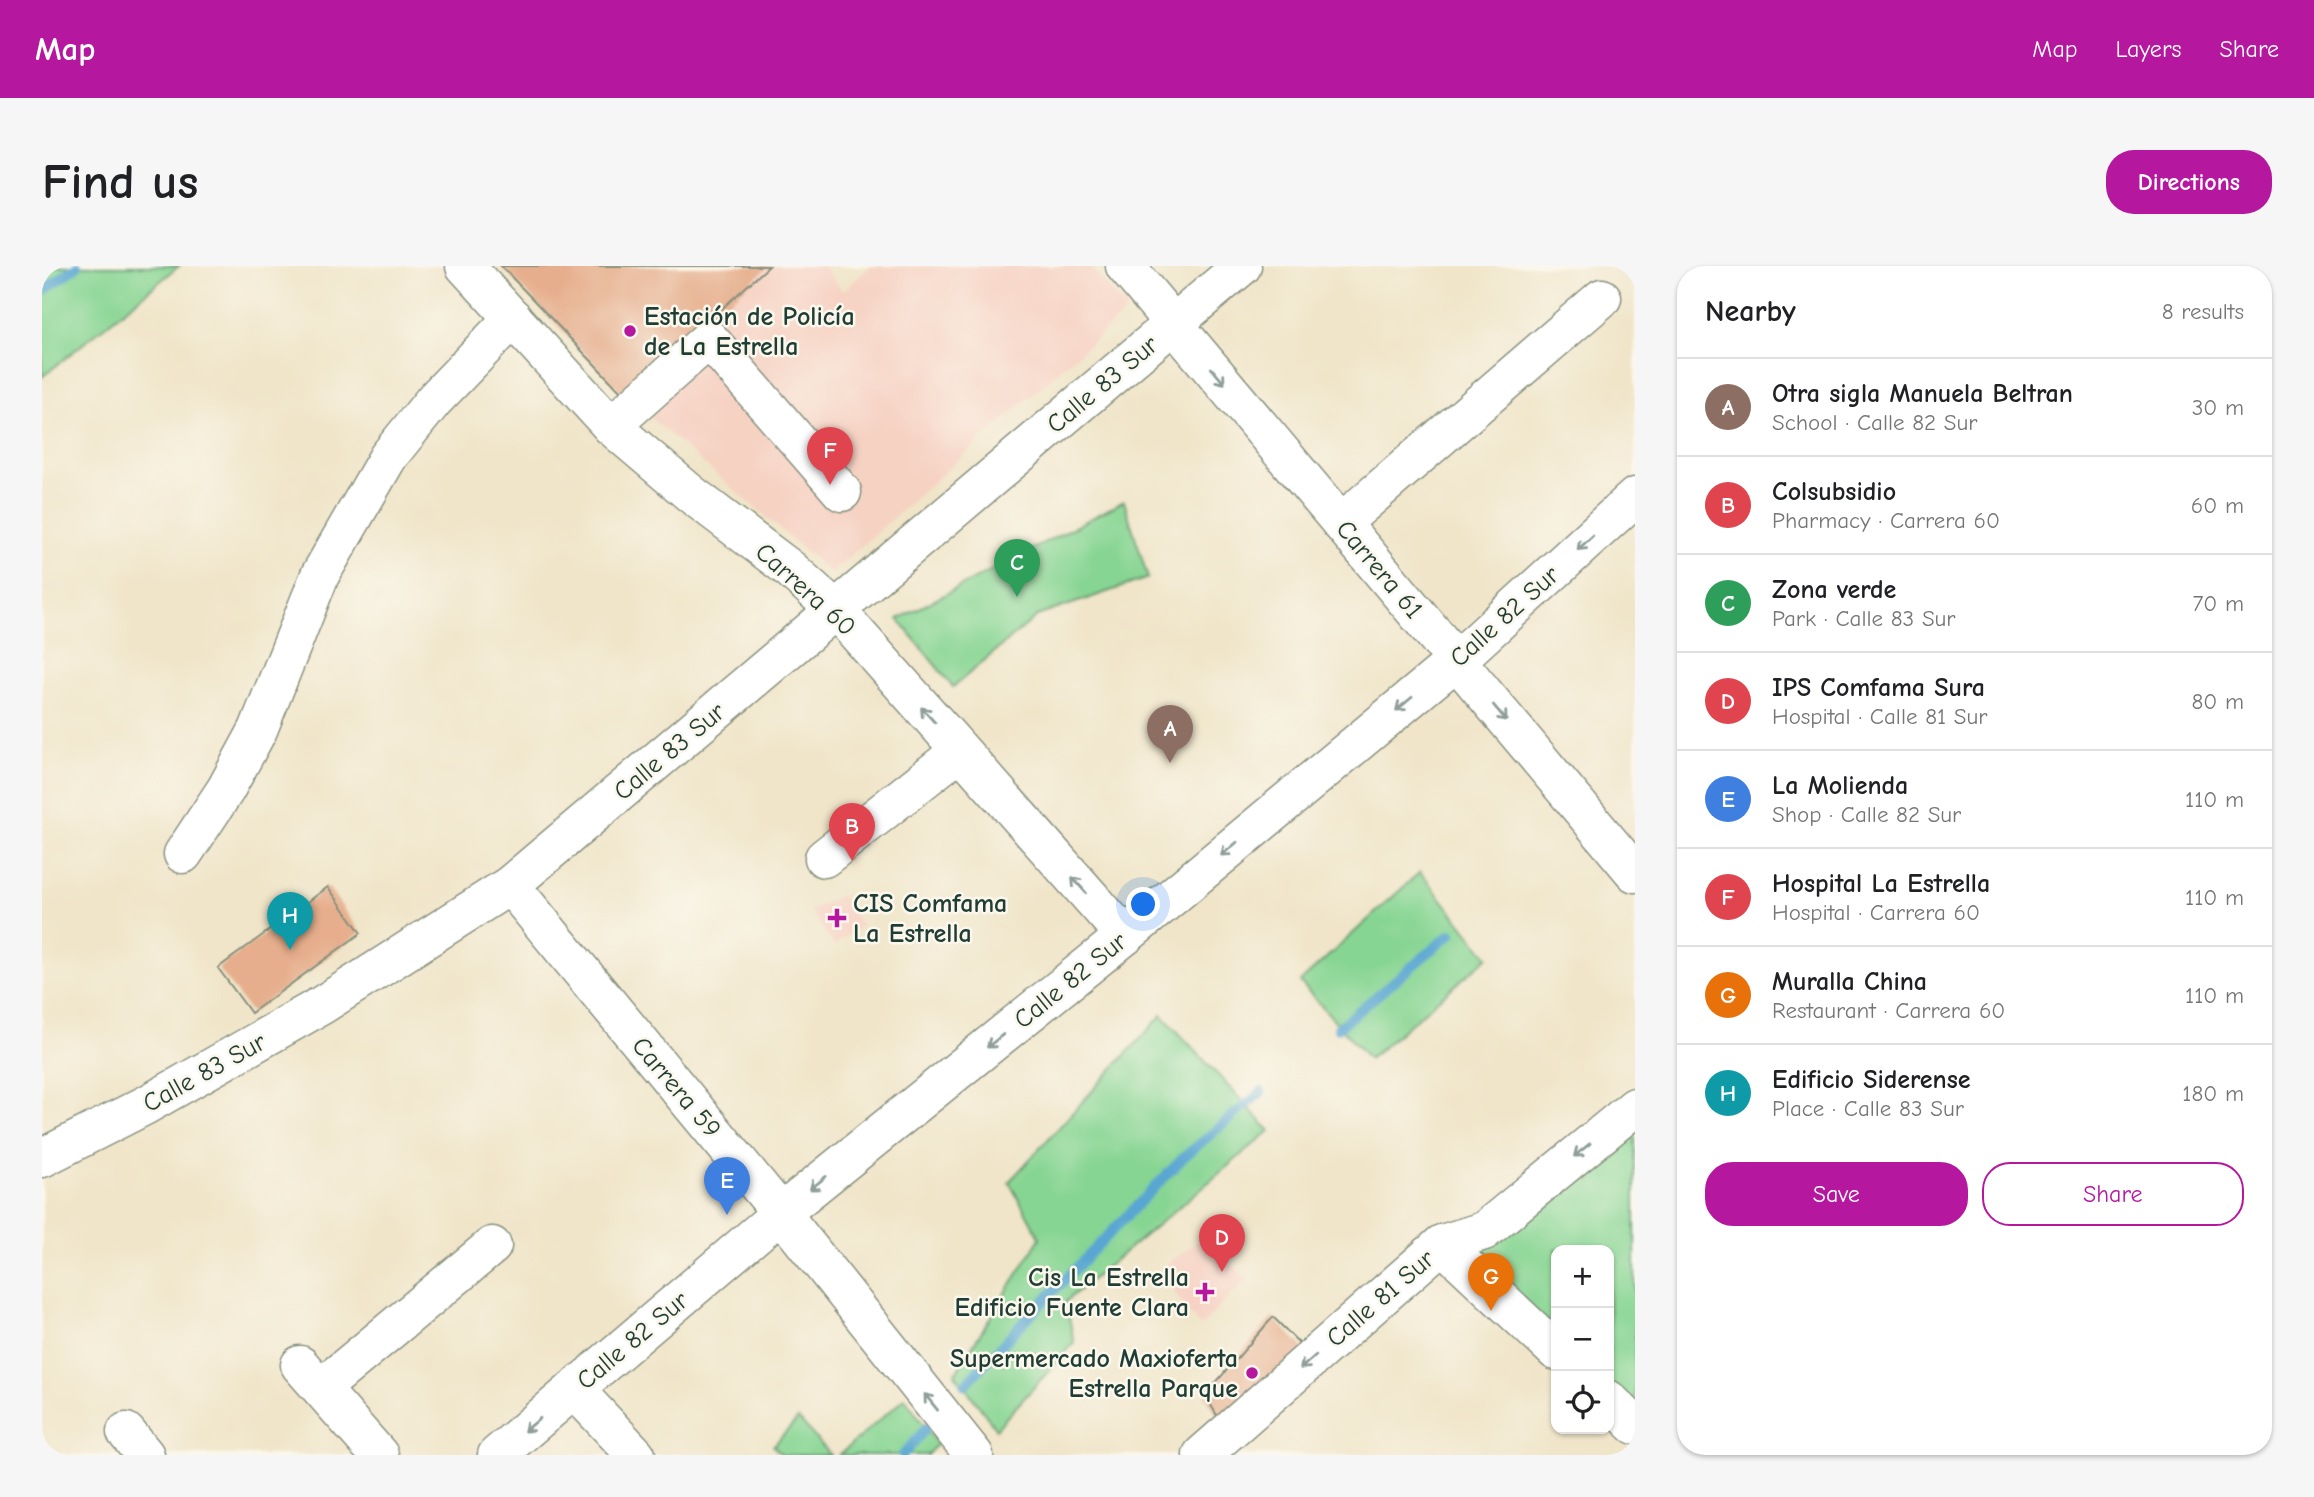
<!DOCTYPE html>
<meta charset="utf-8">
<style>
:root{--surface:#fff;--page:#f6f6f6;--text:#202124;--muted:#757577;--line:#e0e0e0;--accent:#b5179e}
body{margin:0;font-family:"Comic Neue",sans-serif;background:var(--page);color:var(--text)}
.controls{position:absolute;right:21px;bottom:21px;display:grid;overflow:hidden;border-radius:14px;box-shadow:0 2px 5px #0004}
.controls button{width:63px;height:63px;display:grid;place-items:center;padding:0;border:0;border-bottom:2px solid var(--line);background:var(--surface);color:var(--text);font:35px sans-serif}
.you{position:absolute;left:1102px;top:639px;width:24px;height:24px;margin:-18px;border:5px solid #fff;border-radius:50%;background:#1a73e8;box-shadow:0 0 0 10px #1a73e833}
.badge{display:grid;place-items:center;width:46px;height:46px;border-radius:50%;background:var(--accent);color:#fff;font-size:23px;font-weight:700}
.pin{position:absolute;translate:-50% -58px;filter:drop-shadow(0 2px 4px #0008)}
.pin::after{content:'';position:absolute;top:37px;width:24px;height:21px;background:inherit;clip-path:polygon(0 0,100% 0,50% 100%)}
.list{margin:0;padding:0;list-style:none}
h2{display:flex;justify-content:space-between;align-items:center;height:91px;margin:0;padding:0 28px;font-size:30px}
h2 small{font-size:23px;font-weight:400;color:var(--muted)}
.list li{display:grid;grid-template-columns:46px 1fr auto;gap:21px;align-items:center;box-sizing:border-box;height:98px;padding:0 28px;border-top:2px solid var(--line)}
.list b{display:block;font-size:26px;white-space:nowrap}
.list p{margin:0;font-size:23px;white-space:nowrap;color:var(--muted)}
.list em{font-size:23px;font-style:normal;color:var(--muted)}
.actions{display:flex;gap:14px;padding:21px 28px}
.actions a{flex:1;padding:16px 0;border:2px solid var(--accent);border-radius:28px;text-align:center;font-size:24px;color:var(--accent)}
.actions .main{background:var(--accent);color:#fff}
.icon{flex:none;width:38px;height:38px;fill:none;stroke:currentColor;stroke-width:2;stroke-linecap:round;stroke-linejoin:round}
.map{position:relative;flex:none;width:1593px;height:1189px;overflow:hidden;border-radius:28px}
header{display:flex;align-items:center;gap:42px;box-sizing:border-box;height:98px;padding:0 35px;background:var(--accent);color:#fff}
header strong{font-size:33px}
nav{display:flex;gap:38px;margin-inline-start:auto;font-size:24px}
.intro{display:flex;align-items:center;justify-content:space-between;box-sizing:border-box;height:168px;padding:0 42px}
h1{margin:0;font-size:49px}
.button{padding:18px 32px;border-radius:28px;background:var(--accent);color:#fff;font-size:24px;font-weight:700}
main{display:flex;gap:42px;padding:0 42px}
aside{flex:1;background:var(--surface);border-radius:28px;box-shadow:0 2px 5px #0004}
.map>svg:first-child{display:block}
.built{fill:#f6d2c3}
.green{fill:#87d593;stroke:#538964;stroke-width:2}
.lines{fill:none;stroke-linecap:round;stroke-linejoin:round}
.stream{stroke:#58a6d1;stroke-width:10}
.building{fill:#e6ae8c}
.minor-casing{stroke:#88917e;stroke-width:41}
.minor{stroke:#fff;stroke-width:38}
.oneway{stroke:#8f9e9a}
.poi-dot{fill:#b5179e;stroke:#fbf7ec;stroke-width:2.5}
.labels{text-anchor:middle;stroke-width:5;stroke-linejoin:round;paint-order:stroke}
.poi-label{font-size:26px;font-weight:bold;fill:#1f3d34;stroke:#fbf7ec;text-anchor:start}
.street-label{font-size:26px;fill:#1f3d34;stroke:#fbf7ec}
</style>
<header>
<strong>Map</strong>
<nav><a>Map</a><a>Layers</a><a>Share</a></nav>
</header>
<div class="intro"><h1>Find us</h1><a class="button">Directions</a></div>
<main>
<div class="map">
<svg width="1593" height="1189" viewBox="0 0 1593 1189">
<rect width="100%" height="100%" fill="#fbf7ec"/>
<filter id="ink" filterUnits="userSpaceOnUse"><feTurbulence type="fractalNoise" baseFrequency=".0143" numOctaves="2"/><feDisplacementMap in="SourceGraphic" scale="14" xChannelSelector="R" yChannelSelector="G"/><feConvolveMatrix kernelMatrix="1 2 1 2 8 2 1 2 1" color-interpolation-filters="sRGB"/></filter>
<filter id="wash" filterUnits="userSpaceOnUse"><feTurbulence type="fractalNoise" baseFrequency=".00686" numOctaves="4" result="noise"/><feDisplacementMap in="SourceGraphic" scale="28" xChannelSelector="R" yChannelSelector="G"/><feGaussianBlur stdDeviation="1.57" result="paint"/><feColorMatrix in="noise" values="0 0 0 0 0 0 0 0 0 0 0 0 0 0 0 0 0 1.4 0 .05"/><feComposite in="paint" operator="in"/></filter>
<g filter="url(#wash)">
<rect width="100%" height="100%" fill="#f0e5c9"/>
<g class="built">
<path d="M727,0H781L801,25L829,0H1047L1087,43L789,307L583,130Z"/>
<path d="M799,629L820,660L792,679L769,645Z"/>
<path d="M1162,971L1205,1013L1158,1061L1116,1005Z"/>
</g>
<g class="green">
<path d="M0,0H137L0,111Z"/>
<path d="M1082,235L1106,312L995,350L911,421L856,353Z"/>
<path d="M1378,606L1446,691L1327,793L1258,716Z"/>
<path d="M1120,749L1228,865L1024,1035L1032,1077L954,1163L913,1108L998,972L967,916Z"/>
<path d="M1593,841V1159L1567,1134V984H1514V1085L1400,978Z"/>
<path d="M863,1132L895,1178L885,1189H797Z"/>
<path d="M756,1153L789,1189H740L731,1180Z"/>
</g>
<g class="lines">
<g class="stream">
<path d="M0,26L35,0"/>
<path d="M1296,762L1409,668"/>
<path d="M923,1119L972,1066L1142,891L1219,826"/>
<path d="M861,1189L885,1161"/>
</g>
</g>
<g id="blocks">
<g class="building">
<path d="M459,0H727L583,130Z"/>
<path d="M286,621L319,667L209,747L176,702Z"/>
<path d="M1231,1051L1264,1084L1180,1158L1163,1129Z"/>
</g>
</g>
</g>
<g filter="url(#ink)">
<use href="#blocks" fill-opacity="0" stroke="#88917e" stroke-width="2"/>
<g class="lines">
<defs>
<g id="minor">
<path d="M423,0L569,160L649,228L748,303L794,344L1083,670"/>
<path d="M1083,0L1593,607"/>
<path d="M569,160L667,73L800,226"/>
<path d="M1299,257L1560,32"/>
<path d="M141,588L184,523L216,464L278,309L346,191L392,134L471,52"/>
<path d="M782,592L918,485"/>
<path d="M468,619L739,947L932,1189"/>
<path d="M0,892L104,839L280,739L468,619L1200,0"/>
<path d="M1400,978L1514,1085"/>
<path d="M258,1099L337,1189"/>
<path d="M279,1122L450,980"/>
<path d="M532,1123L594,1189"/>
<path d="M1567,1134L1593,1159"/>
<path d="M84,1166L103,1189"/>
<path d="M455,1189L739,947L1083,670L1415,394L1593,231"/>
<path d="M1160,1189L1400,978L1442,965L1593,841"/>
</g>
</defs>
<use href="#minor" class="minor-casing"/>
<use href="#minor" class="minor"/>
</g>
<defs><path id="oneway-shaft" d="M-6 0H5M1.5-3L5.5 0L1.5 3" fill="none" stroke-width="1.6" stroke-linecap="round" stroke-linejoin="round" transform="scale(1.75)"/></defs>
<g class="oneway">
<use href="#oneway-shaft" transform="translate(1176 110) rotate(50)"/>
<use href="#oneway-shaft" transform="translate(1543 277) rotate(137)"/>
<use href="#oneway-shaft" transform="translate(1362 438) rotate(140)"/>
<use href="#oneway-shaft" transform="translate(1458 447) rotate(50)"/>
<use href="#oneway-shaft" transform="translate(886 449) rotate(-132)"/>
<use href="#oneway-shaft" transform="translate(1187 583) rotate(140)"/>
<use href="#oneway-shaft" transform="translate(1037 619) rotate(-132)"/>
<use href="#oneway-shaft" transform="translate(953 775) rotate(141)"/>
<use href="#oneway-shaft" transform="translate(1540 884) rotate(141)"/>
<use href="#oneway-shaft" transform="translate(776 917) rotate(141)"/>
<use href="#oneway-shaft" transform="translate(1266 1096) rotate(139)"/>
<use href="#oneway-shaft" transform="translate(889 1136) rotate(-129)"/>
<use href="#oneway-shaft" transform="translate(490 1159) rotate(140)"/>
</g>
</g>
<g class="poi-dot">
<circle cx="588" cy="65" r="7"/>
<path d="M791.5 641.5h7v7h7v7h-7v7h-7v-7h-7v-7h7z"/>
<path d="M1159.5 1015.5h7v7h7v7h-7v7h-7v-7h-7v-7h7z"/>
<circle cx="1210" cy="1107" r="7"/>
</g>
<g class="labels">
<g class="poi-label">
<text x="602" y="59">Estación de Policía<tspan x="602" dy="30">de La Estrella</tspan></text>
<text x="811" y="646">CIS Comfama<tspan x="811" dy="30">La Estrella</tspan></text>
<text x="1147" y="1020" text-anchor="end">Cis La Estrella<tspan x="1147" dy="30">Edificio Fuente Clara</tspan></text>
<text x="1196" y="1101" text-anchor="end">Supermercado Maxioferta<tspan x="1196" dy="30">Estrella Parque</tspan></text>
</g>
<g class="street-label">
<text transform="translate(1060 118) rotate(-40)" y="9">Calle 83 Sur</text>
<text transform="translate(1338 303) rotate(50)" y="9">Carrera 61</text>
<text transform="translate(764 323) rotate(42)" y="9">Carrera 60</text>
<text transform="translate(1462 350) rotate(-42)" y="9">Calle 82 Sur</text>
<text transform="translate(627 485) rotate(-40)" y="9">Calle 83 Sur</text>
<text transform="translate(1028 714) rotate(-39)" y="9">Calle 82 Sur</text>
<text transform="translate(162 806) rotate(-29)" y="9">Calle 83 Sur</text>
<text transform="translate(635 821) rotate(50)" y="9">Carrera 59</text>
<text transform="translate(1338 1032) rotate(-41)" y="9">Calle 81 Sur</text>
<text transform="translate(590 1074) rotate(-40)" y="9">Calle 82 Sur</text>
</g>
</g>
</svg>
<div class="controls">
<button>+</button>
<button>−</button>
<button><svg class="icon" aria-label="locate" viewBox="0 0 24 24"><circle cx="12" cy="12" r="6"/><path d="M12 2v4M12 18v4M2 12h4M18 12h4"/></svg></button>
</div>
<div class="you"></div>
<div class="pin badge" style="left:1128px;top:497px;background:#8d6e63">A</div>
<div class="pin badge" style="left:810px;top:595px;background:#e0444e">B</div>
<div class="pin badge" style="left:975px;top:331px;background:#2e9e5b">C</div>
<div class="pin badge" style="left:1180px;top:1006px;background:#e0444e">D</div>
<div class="pin badge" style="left:685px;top:949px;background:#3f7fe0">E</div>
<div class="pin badge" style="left:788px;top:219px;background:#e0444e">F</div>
<div class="pin badge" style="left:1449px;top:1045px;background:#e8710a">G</div>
<div class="pin badge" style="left:248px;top:684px;background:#0f9aa8">H</div>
</div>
<aside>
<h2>Nearby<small>8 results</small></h2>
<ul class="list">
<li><span class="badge" style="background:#8d6e63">A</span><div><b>Otra sigla Manuela Beltran</b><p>School · Calle 82 Sur</p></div><em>30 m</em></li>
<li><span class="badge" style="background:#e0444e">B</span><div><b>Colsubsidio</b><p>Pharmacy · Carrera 60</p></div><em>60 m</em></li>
<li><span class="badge" style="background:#2e9e5b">C</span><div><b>Zona verde</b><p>Park · Calle 83 Sur</p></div><em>70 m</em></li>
<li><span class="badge" style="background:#e0444e">D</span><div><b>IPS Comfama Sura</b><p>Hospital · Calle 81 Sur</p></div><em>80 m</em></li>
<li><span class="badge" style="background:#3f7fe0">E</span><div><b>La Molienda</b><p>Shop · Calle 82 Sur</p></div><em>110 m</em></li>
<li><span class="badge" style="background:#e0444e">F</span><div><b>Hospital La Estrella</b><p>Hospital · Carrera 60</p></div><em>110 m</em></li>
<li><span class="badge" style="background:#e8710a">G</span><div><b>Muralla China</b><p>Restaurant · Carrera 60</p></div><em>110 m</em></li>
<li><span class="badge" style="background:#0f9aa8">H</span><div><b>Edificio Siderense</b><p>Place · Calle 83 Sur</p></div><em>180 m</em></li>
</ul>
<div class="actions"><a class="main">Save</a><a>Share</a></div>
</aside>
</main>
